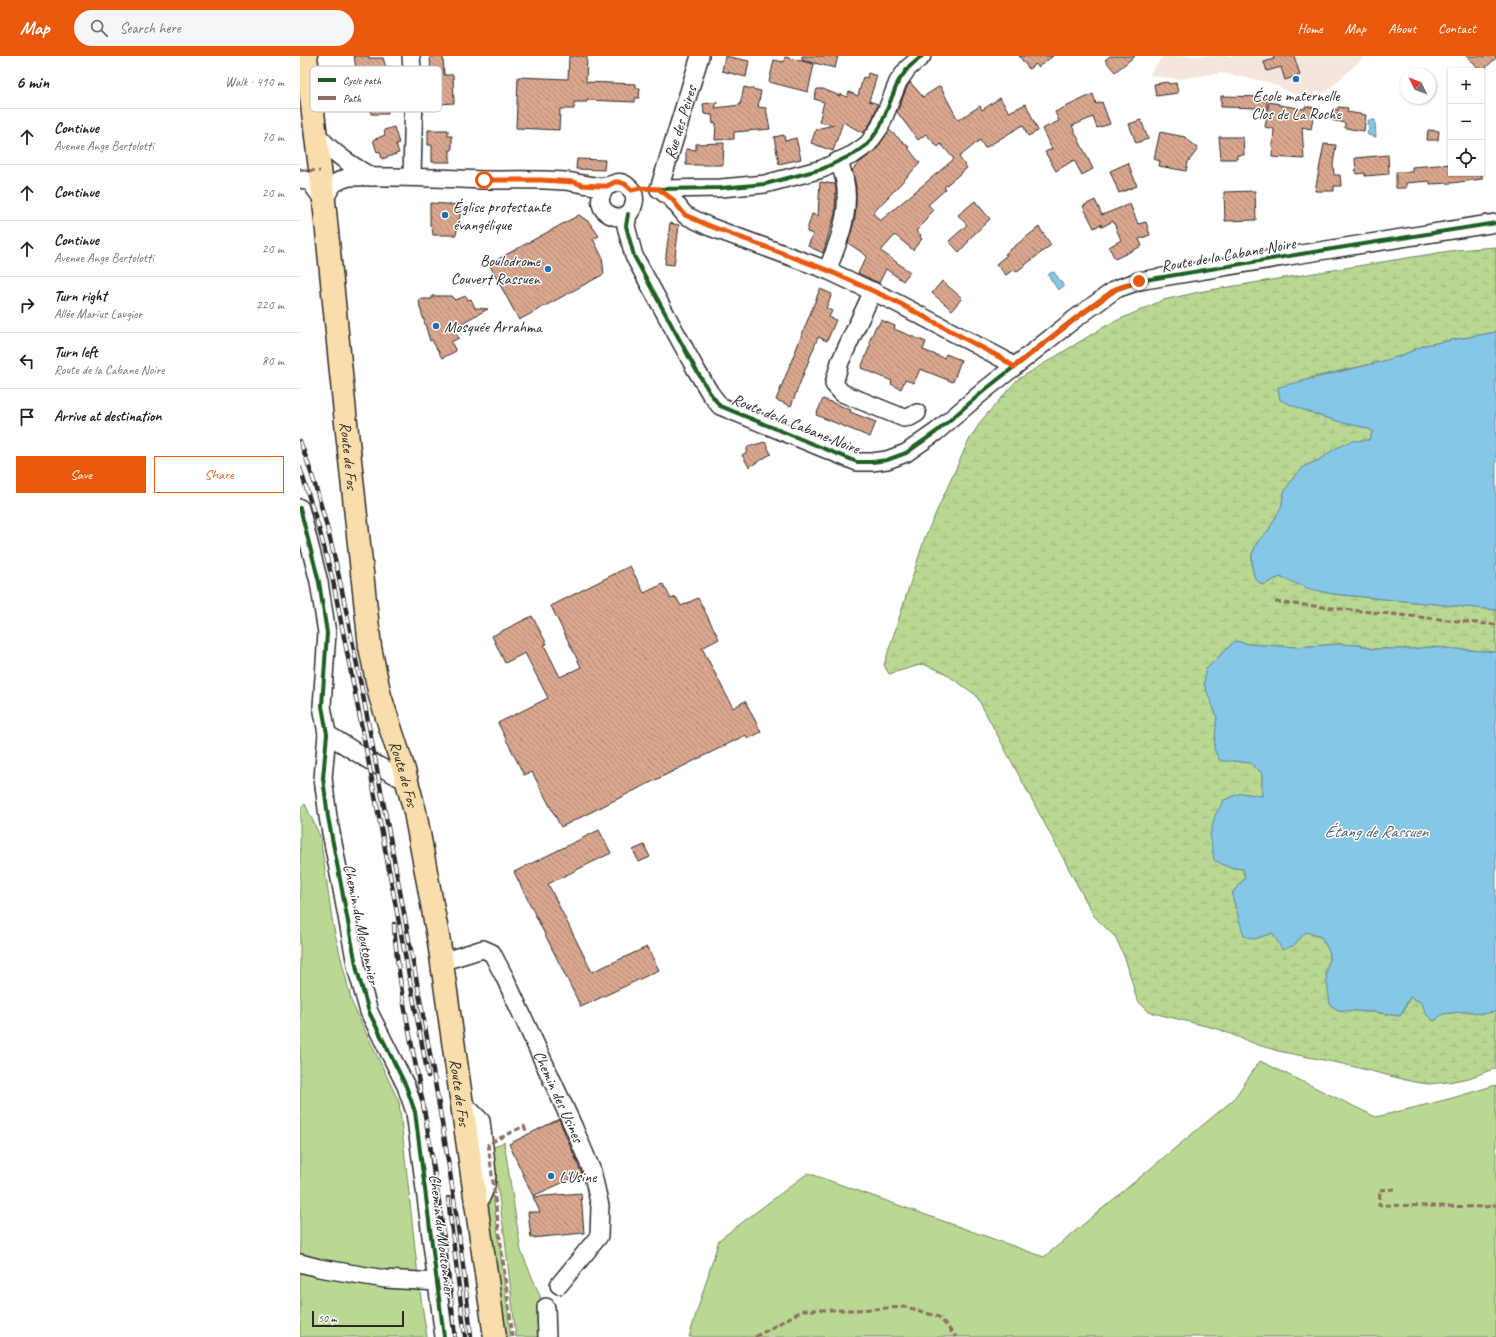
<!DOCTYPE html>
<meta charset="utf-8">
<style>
:root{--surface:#fff;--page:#f6f6f6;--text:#202124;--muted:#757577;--line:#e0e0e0;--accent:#ea580c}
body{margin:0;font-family:Caveat,sans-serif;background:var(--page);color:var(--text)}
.controls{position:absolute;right:12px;top:12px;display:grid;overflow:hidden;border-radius:0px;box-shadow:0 1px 3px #0004}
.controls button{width:36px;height:36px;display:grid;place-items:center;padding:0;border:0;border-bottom:1px solid var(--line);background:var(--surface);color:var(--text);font:20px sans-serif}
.compass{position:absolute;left:1100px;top:12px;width:36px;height:36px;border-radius:50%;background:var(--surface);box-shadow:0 1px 3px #0004;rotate:313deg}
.scale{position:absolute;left:12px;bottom:10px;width:92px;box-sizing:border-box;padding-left:4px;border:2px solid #2b2b2b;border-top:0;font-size:11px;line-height:14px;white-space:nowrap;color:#2b2b2b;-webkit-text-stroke:3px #fff;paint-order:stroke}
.stop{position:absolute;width:12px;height:12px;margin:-9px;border:3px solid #ea580c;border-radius:50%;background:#fff}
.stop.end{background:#ea580c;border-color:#fff;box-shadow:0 1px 4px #0008}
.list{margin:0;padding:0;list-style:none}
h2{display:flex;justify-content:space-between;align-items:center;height:52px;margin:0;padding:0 16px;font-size:17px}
h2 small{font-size:13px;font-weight:400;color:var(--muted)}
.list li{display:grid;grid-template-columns:26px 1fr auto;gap:12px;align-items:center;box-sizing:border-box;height:56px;padding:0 16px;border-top:1px solid var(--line)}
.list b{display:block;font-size:15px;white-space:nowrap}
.list p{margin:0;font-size:13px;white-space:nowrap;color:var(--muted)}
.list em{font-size:13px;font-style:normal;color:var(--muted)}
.actions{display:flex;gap:8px;padding:12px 16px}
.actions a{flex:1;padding:9px 0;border:1px solid var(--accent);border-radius:0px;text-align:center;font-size:14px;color:var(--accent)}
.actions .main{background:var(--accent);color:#fff}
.icon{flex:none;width:22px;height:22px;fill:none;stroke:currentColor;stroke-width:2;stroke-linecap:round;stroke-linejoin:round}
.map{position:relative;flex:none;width:1196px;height:1281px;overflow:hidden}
header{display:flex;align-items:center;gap:24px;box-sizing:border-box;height:56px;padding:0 20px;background:var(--accent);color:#fff}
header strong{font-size:19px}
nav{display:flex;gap:22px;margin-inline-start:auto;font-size:14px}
.search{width:280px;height:36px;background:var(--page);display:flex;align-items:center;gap:10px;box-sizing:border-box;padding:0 14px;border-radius:22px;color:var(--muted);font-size:15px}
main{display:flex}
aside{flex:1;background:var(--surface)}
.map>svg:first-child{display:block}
.built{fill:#f4e5dd}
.green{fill:#b9d992;stroke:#72825e}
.wetland{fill:url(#wetland-marsh);stroke:#72825e}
.water{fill:#86c6e6;stroke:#62889b}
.building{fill:url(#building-back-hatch);stroke:#2b2b2b}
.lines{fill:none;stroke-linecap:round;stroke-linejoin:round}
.minor-casing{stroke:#2b2b2b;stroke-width:20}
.major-casing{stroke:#2b2b2b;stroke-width:25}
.minor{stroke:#fff;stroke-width:17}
.major{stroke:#f9deab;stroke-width:22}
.rail-casing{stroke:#2b2b2b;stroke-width:4.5}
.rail{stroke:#fff;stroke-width:3;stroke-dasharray:9;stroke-linecap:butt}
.quiet{stroke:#8d6e63;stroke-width:3;stroke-dasharray:6 3;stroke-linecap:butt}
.cycleway-casing{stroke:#fff;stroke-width:6}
.cycleway{stroke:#1b5e20;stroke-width:4}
.route{stroke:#ea580c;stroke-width:5}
.poi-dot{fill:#1f6fb2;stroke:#fff;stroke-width:1.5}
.labels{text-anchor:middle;stroke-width:3;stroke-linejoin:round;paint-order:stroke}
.poi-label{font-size:16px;fill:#2b2b2b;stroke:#fff;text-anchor:start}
.street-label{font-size:16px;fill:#2b2b2b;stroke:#fff}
.water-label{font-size:17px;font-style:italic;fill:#4b616c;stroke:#fff}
.key{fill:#fff;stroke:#bfbfbf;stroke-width:1}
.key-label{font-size:11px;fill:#2b2b2b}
</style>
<header>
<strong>Map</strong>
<div class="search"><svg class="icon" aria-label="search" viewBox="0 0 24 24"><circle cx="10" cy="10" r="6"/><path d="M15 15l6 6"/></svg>Search here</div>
<nav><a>Home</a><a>Map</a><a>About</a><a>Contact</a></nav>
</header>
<main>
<aside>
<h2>6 min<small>Walk · 410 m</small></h2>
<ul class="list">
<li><svg class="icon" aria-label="ahead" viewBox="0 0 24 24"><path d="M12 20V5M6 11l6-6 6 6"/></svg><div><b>Continue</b><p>Avenue Ange Bertolotti</p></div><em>70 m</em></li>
<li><svg class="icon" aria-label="ahead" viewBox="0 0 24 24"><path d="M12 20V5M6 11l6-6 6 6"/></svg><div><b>Continue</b></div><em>20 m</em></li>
<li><svg class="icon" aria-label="ahead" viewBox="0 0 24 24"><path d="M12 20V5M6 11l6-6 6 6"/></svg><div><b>Continue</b><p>Avenue Ange Bertolotti</p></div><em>20 m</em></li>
<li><svg class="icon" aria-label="right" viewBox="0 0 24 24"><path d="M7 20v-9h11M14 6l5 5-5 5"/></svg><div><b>Turn right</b><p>Allée Marius Laugier</p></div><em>220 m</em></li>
<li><svg class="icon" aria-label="left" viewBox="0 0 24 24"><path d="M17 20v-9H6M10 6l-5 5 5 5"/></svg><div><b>Turn left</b><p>Route de la Cabane Noire</p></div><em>80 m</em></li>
<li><svg class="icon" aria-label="arrive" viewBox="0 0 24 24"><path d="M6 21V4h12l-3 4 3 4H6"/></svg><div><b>Arrive at destination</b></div></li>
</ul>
<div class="actions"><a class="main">Save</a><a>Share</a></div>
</aside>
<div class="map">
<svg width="1196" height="1281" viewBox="0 0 1196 1281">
<defs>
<pattern id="wetland-marsh" width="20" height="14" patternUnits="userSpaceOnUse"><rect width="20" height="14" fill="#b9d992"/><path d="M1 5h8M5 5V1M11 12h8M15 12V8" fill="none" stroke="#9fba7e"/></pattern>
<pattern id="building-back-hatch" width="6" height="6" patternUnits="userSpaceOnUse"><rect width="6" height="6" fill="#daa78e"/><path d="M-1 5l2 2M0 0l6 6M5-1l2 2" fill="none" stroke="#b18874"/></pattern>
</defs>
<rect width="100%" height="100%" fill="#fff"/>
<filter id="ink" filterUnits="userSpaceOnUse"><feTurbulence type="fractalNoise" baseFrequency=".025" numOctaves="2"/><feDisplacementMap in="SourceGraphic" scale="8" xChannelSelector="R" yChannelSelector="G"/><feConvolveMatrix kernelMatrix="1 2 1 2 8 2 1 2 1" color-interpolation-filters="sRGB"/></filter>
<g filter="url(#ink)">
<path class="built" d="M863,0H1065L1025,37L1016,35L1008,45L971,27L932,19L920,17L878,23L849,19Z"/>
<g class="green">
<path d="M5,748L20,780L33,869L52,947L99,1046L119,1229L127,1281H0V752Z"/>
<path d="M960,1005L1076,1061L1149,1043L1196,1029V1281H389L419,1184L508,1117L744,1201L933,1044Z"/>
<path d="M204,1086L221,1195L240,1240L242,1281H216L205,1183L192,1092Z"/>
<path d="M191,1122L211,1281H207L196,1244L185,1164Z"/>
</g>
<path class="wetland" d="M1196,191V276L1125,289L1103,299L1080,306L1001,324L1023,361C1040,366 1057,368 1073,375L1069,384L1033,394L1019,404L1005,410L984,436L981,452L968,475L958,485L952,498V511L955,523L963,529L980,521L1033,538L1196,554V596L1131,591L1111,593H1072L1059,589L1039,588L996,591L949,588L935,585L906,613L912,645L917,661V676L934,705L950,707L962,717V740L941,737L928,811L943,813L945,822L933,836C934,857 942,866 954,883L973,877L978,884L993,890L1006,876L1021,881L1030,897L1026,919L1038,954L1074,956L1100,960L1106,950L1110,941L1122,947L1126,958L1134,965L1142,958L1168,955L1179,957L1196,956V1012L1169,1022L1148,1026L1129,1028L1114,1026L1043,1008L978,995L958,989L918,973L849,956L837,944L826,905L816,882L794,860L676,639L643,616L623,608L589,618L584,609L625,481L668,386L681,365L717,324L807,269L863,244L904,235L1156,194Z"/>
<g class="water">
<path d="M1068,64H1075L1076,81L1068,79L1067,77L1069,74Z"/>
<path d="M754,216L764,230L758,234L748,219L750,217Z"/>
<path d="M1196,276V554L1033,538L1010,533L980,521L963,529L955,523L952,511V498L958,485L968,475L981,452L984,436L993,422L1005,410L1019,404L1033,394L1051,385L1069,384L1073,375C1062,370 1051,369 1040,366C1019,360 1000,353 980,344L978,331L1080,306L1103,299L1125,289Z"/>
<path d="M935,585L949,588L996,591L1039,588L1059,589L1072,593H1111L1131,591L1196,596V956L1179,958L1168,955L1143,958L1134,965L1126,958L1122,947L1110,941L1100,960L1074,956L1038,954L1030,949L1026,919L1030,897L1021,881L1006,876L993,890L982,894L973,877L954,883L944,880L933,843V836L945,822L943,813L928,811L914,804L910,779L915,759L924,744L941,737L962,740V717L950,707L934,705H920L914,693L917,661L904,628L906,613Z"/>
</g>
<g class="building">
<path d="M54,0H69V2H83L86,11H92L93,39H91L92,50H88V58H71L70,20L63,21V13H56Z"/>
<path d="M132,0H143L144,19H153L154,47L139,48V46L126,49L130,41L129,22H131L130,1Z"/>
<path d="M269,0H287L286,26L336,28V32H340L339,42H335V46L287,44V46H274V53H260L259,74L216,72L218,21L268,23Z"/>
<path d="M425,0L449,5L446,21L422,15Z"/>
<path d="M502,0H538L535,12L502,4Z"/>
<path d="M719,0H753L738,11L736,8L729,13Z"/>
<path d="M810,0H835L815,16L805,4Z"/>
<path d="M973,0H994L1000,19L985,24L981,11L967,15L964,6L974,3Z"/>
<path d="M1167,0H1196V2L1181,16Z"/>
<path d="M485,1L514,8L508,36L469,26L474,4L484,6Z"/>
<path d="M568,17L577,20L569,45L578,48L571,66L563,77L543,66L533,95L511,87L516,73L534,69L519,66L524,46L514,43L517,33H523L540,40V38L547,41L549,36L558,40L563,21L567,22Z"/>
<path d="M610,26L623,41L640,30L658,64L680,50L682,54L700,42L709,56L726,48L738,75L728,80L723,69L685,92L680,84L659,101L667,112L644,131L646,133L628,149L634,154L627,161L628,163L616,175L621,179L620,181L622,183L617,189L613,194L595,179L581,195L610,216L603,225L586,213L579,227L558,217L567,200L548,187L555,162L556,147V130L552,114L560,106L576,94L589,74L609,91L608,92L620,107L573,157L580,165L654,103L641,88L638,91L626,78L618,84L597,56L607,31Z"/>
<path d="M868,26L869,28L876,27L878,37L856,40L854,28Z"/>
<path d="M444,31L461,35L458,51L466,52L470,73L434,76V83L415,84L416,67L413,68L412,59L404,58L403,48L417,46L415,52L440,49Z"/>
<path d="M793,38L796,48L802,46L810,68L797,72L793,61L772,70L793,113L782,119L774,104L756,115L745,96L752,93L742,73L759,65L755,56Z"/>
<path d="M921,40L967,41V52L921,51Z"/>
<path d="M969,46L979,48V49L1005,53V50L1015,52L1011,73L1002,71L1004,103L972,101L974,73L965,71Z"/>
<path d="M1038,51L1048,52L1047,56L1066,59L1064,75L1045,72V67L1031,64L1033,53L1038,54Z"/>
<path d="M841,64L848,83L836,87L829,68Z"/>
<path d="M94,71L99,87L96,88L99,97L82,103L80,95L77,96L73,84L85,79L84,74Z"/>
<path d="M128,74H148V80H152V94H150V106H132V89H128Z"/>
<path d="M1128,74L1139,75L1138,84H1127Z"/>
<path d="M860,76L885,81L898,93L888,106L886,115L859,110L860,105L854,103Z"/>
<path d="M484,79L485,85L496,82L501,103L479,108L474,81Z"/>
<path d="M919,81H943L944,99H937V103H921Z"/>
<path d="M424,87L423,109H386V93L396,94V88Z"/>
<path d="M1024,88L1036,89L1033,108L1034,119H1040L1041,130H1034V135H1015Z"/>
<path d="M1088,99L1089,118L1065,120V117L1056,118L1055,102Z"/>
<path d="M277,103L305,104L304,114L276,113Z"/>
<path d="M828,107L837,130L819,137L810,115Z"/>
<path d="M1151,108V117H1182V123L1152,127L1130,128V125L1106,127V132H1096V116H1112V111Z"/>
<path d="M520,126L535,128L536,133L535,158L523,197L508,190L513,178L507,176V174L512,158L518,160Z"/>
<path d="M955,135L956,164L925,165L924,136Z"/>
<path d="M795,144L802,159L830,148L838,168L846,166L850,179L839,183L842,190L815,203L809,191L821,184L813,165L802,171L801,168L794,172L783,150Z"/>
<path d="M675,145L690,163L668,184L669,185L659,196L649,185L667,169L658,159Z"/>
<path d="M130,147L162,149L156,179H133L132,171L130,169Z"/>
<path d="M279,159L289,166L299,180L293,183L302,201L304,218L219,264L189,208Z"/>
<path d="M370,167L379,169L374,209L365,208Z"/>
<path d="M739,171L751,189L716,216L714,213L706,219L696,208L707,199L705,198Z"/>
<path d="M642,225L662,242L652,254L632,237Z"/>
<path d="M520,233L532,238L526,252L532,255L529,261L536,264L527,285L518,281L491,350L476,344Z"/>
<path d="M132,240H151L155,244L166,240L168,244L171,243L175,252L188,253L152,272L159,282L151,286L156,295L142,302L132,284L130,285L120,251L119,243H132Z"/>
<path d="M581,264L595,270L594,273L626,286L623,294L644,302L646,298L661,304L653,326L620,313L614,327L605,324L601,333L591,328L592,325L561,312L571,287L569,286L576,270H578Z"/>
<path d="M523,343L551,354L550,356L576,366L570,381L516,359Z"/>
<path d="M465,386L471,398L449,411L442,399L447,396V392L450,390Z"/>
<path d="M330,510L344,537L363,528L371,543L376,541L381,550L398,542L419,583L402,592L433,652L445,645L461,676L448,683L446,679L261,771L232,716L224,719L198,667L248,642L225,597L205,607L192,580L232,560L247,588L244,589L260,621L281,611L251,550Z"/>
<path d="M299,774L311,797L248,828L292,916L347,891L359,914L281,951L214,816Z"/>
<path d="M344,789L350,801L339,806L333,794Z"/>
<path d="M259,1063L282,1118L233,1140L209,1088Z"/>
<path d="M281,1137L284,1177L231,1182L228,1156H240L233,1141Z"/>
</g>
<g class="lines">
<defs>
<g id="minor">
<path d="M111,0L114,37L112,121"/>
<path d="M14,75C31,96 49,108 72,121"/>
<path d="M0,122L11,127L24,145C32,129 31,127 49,121C93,120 138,122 183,124C210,124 237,123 265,125C276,126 296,132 307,130C314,128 319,124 326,129C333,134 336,139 334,147C329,175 284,156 307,130"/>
<path d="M359,133L372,143L385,159L410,171L527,214L593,245L703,303L714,311"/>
<path d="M359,133L421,132L465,128L522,113L554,98L568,88L580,71L598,26L608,12L622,0"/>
<path id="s1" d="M359,133L400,0"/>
<path d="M328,158L326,170L334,200L395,312L410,337L420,350L557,406H572L587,404L606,397L636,376L686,333L776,262L816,233L839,225L1001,198L1196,167"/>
<path d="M527,214C542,180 556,140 538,105"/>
<path d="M573,235L540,306L534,328L542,337L604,362L610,361L617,357"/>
<path d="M0,452L19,526L27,577L22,650L27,678L23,722L28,761L39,818L57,914L69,956L106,1030L115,1056L144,1281"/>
<path d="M27,678L75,708L106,725"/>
<path id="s2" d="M141,906L183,893L192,897L205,922L274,1072L292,1115L300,1150L299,1180L259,1229"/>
<path d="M162,1046L181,1065L187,1117L186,1130L180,1144L176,1148"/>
<path d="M0,1207L19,1212L85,1223L137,1226"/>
<path d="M246,1251L247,1281"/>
</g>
<g id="major">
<path id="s3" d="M6,0L24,145L45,357L70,591L80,640L104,714L115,756L139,886L195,1281"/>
</g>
</defs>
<use href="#minor" class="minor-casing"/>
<use href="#major" class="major-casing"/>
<use href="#minor" class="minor"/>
<use href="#major" class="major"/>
<defs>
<g id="rail">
<path d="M0,385C24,449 39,517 52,584C66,652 78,720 91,787C121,951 155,1115 171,1281"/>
<path d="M0,412L20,476L33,525L68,703L128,1020"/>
<path d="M94,868C98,934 115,999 126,1065C139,1137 148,1209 155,1281"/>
<path d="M148,1142L165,1281"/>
</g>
</defs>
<use href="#rail" class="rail-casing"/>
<use href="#rail" class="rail"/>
<g class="quiet">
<path d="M0,114L20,115"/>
<path d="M975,546L1196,569"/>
<path d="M1095,1133L1080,1134L1079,1149L1185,1151L1196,1149"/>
<path d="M213,1281L188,1088L224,1070L227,1078"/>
<path d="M455,1281L503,1254H554L607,1251L639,1261L656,1281"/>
</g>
<defs>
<g id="cycleway">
<path d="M359,133L421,132L465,128L522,113L554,98L568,88L580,71L598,26L608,12L622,0"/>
<path d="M328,158L326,170L334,200L395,312L410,337L420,350L557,406H572L587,404L606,397L636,376L686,333L776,262L816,233L839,225L1001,198L1196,167"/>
<path d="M0,452L19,526L27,577L22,650L27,678L23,722L28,761L39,818L57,914L69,956L106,1030L115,1056L144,1281"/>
</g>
</defs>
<use href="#cycleway" class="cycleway-casing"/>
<use href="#cycleway" class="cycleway"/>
</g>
</g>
<g class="lines" filter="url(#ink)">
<path class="route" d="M184,124H241L274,126L282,129L301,130H307L315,126H319L325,128L332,134L340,132L359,133L372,143L385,159L410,170L527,214L593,244L703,303L714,311L776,262L816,233L839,225"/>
</g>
<g class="poi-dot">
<circle cx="996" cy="23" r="4"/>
<circle cx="145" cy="159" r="4"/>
<circle cx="248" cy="213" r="4"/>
<circle cx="136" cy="270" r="4"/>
<circle cx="251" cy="1120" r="4"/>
</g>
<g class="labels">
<g class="poi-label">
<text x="996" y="45" text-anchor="middle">École maternelle<tspan x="996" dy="18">Clos de La Roche</tspan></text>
<text x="153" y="156">Église protestante<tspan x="153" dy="18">évangélique</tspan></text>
<text x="240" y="210" text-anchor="end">Boulodrome<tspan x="240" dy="18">Couvert Rassuen</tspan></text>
<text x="144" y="276">Mosquée Arrahma</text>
<text x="259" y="1126">L'Usine</text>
</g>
<g class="street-label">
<text dy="6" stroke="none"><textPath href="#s1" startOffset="70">Rue des Peires</textPath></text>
<text transform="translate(928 198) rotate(-10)" y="6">Route de la Cabane Noire</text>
<text transform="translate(496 367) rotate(22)" y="6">Route de la Cabane Noire</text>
<text dy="6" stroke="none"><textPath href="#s3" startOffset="402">Route de Fos</textPath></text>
<text dy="6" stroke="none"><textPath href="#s3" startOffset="726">Route de Fos</textPath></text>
<text transform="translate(62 868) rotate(78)" y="6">Chemin du Moutonnier</text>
<text dy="6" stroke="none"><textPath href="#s3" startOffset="1050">Route de Fos</textPath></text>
<text dy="6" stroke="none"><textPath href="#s2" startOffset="212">Chemin des Usines</textPath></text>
<text transform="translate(143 1179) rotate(83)" y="6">Chemin du Moutonnier</text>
</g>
<g class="water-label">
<text x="1076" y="781">Étang de Rassuen</text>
</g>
</g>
<rect x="10" y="10" width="132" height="46" rx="6" class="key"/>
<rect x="18" y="22" width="18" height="4" fill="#1b5e20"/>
<rect x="18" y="40" width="18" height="4" fill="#8d6e63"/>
<g class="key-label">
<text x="43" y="28">Cycle path</text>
<text x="43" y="46">Path</text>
</g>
</svg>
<div class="controls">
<button>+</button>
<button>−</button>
<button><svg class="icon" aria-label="locate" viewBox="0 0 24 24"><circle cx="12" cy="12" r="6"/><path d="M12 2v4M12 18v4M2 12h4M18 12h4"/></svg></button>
</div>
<svg class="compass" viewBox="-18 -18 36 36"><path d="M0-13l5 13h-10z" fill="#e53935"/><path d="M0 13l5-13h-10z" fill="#757577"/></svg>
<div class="scale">50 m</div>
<div class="stop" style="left:184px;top:124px"></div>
<div class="stop end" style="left:839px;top:225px"></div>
</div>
</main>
